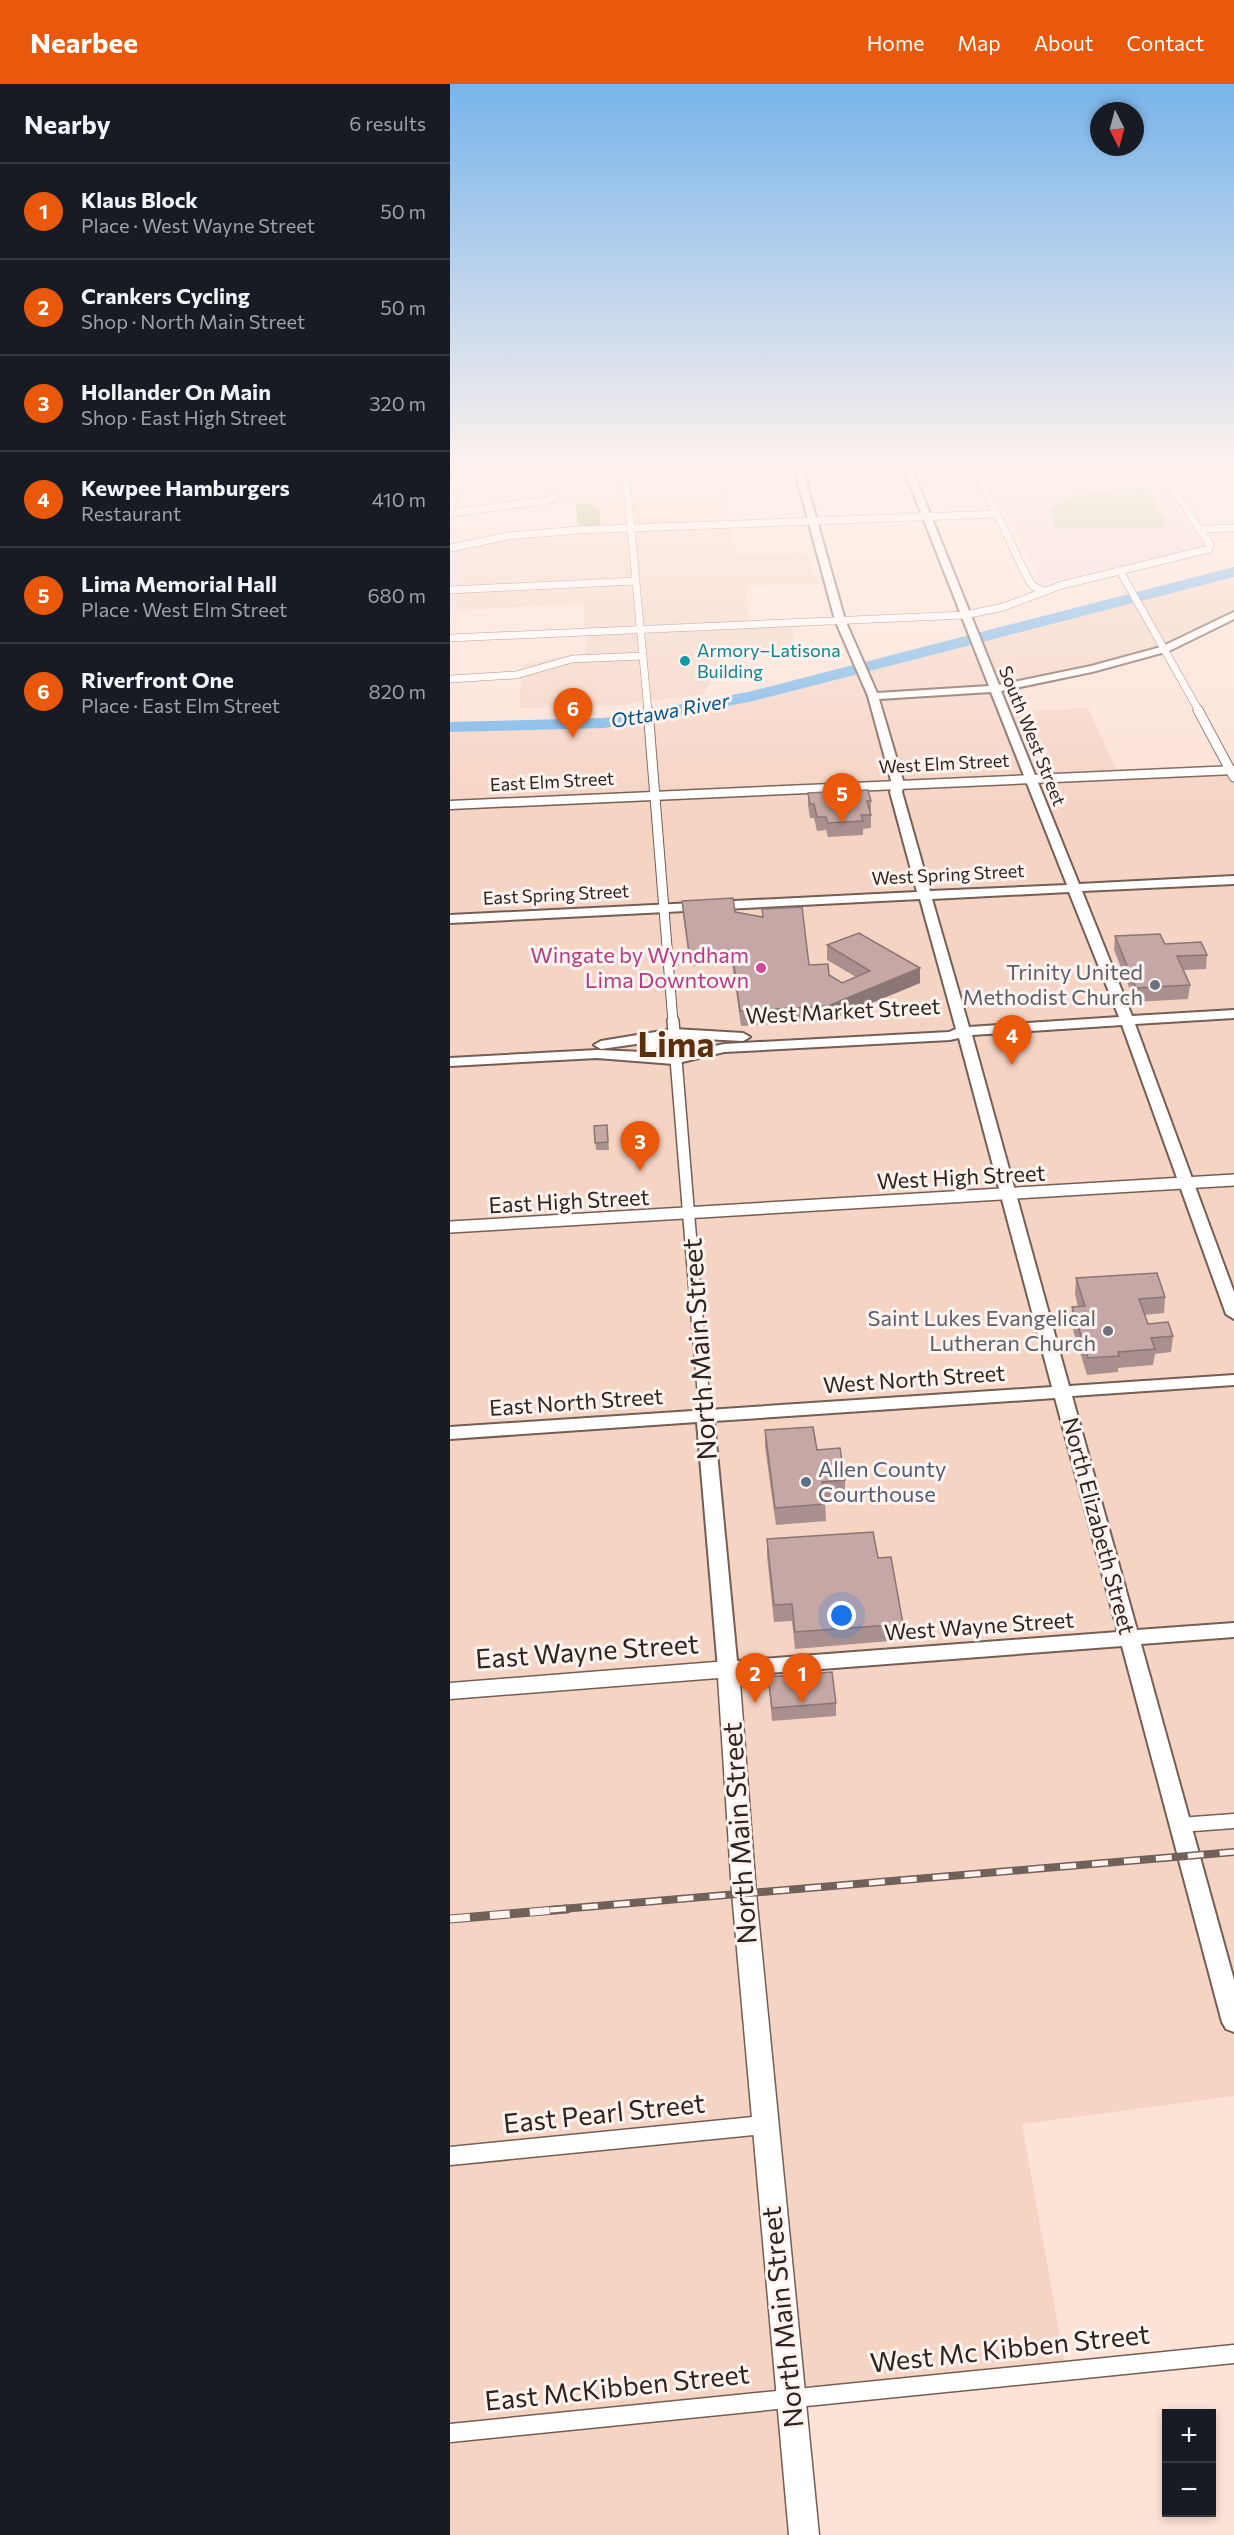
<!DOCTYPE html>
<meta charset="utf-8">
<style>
:root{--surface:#171b24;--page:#20242c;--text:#f1f3f6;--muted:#9ea1a6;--line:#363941;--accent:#ea580c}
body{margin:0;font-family:Commissioner,sans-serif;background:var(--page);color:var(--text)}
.controls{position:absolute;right:18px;bottom:18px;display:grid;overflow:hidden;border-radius:0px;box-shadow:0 3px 9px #0003}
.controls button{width:54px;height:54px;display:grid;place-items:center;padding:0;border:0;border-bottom:2px solid var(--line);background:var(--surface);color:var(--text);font:30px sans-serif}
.compass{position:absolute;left:640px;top:18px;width:54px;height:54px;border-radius:50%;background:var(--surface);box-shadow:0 3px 9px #0003;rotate:174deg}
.you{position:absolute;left:392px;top:1532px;width:21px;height:21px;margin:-15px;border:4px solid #fff;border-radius:50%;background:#1a73e8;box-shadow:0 0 0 9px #1a73e833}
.badge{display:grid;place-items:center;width:39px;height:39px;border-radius:50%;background:var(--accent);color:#fff;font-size:20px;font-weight:700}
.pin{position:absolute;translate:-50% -50px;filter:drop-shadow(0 2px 3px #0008)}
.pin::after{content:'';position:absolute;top:32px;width:21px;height:18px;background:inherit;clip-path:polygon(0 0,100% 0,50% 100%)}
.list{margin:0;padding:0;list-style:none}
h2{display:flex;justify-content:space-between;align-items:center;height:78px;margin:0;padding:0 24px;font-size:26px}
h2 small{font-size:20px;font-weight:400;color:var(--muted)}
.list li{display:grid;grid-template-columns:39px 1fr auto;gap:18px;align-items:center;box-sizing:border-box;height:96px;padding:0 24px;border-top:2px solid var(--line)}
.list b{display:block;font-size:22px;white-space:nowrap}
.list p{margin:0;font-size:20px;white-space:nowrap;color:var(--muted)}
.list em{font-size:20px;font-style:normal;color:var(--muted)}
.map{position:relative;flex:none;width:784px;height:2451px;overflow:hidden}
header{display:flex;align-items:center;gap:36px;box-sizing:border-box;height:84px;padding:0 30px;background:var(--accent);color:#fff}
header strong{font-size:28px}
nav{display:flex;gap:33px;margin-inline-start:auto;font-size:21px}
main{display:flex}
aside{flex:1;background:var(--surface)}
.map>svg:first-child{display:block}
.built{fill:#f5d4c4}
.industrial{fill:#e6d9ee}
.education{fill:#f1d7dc}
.green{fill:#b3cd9a}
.forest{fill:#96ba71}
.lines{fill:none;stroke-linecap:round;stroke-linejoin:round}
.river{fill:#70b4ec;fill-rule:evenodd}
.street-far4-casing{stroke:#755e54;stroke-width:8}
.street-far3-casing{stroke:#755e54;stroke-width:11}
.street-far2-casing{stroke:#755e54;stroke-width:14}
.street-far1-casing{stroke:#755e54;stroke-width:17}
.street-casing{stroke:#755e54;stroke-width:21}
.secondary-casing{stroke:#755e54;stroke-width:4}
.primary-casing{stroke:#755e54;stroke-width:3}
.street-far4{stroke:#fff;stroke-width:7}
.street-far3{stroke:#fff;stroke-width:9}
.street-far2{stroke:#fff;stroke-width:11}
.street-far1{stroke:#fff;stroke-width:14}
.street{stroke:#fff;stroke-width:18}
.secondary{fill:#fff;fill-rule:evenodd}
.primary{fill:#fff;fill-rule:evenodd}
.rail-far1-casing{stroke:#71615a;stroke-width:8}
.rail-casing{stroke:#71615a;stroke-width:9}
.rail-far1{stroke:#fef3ee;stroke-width:5;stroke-dasharray:16;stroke-linecap:butt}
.rail{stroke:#fef3ee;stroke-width:7;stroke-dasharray:20;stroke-linecap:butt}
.wall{fill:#a9908e}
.shaded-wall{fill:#8a7674}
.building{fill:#c5a8a5;stroke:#8a7674;stroke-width:1.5}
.culture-dot{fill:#0f9aa8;stroke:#fef3ee;stroke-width:2}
.hotel-dot{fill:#d1479c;stroke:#fef3ee;stroke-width:2}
.worship-dot{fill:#6b7280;stroke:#fef3ee;stroke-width:2}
.service-dot{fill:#5c6f8a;stroke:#fef3ee;stroke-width:2}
.labels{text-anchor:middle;stroke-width:6;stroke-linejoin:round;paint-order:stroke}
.far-culture-label{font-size:18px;fill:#0d838f;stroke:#fef3ee;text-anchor:start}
.far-street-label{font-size:18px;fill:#2e241f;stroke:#fef3ee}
.far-water-label{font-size:20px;font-style:italic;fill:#058;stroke:#fef3ee}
.hotel-label{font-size:22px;fill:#b23c85;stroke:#fef3ee;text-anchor:end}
.worship-label{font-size:22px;fill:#5b616d;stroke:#fef3ee;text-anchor:end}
.street-label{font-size:22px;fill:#2e241f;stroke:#fef3ee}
.service-label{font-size:22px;fill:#4e5e75;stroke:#fef3ee;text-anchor:start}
.near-street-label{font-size:27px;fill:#2e241f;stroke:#fef3ee}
.town-label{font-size:34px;font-weight:bold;fill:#5c2f0c;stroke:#fef3ee}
</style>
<header>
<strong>Nearbee</strong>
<nav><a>Home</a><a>Map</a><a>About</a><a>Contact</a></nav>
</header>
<main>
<aside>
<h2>Nearby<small>6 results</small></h2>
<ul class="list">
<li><span class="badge">1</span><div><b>Klaus Block</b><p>Place · West Wayne Street</p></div><em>50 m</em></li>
<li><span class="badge">2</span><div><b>Crankers Cycling</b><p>Shop · North Main Street</p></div><em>50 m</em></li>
<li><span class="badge">3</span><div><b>Hollander On Main</b><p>Shop · East High Street</p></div><em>320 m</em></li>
<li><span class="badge">4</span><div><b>Kewpee Hamburgers</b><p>Restaurant</p></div><em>410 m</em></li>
<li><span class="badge">5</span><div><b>Lima Memorial Hall</b><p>Place · West Elm Street</p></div><em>680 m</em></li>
<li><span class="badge">6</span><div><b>Riverfront One</b><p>Place · East Elm Street</p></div><em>820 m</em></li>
</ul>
</aside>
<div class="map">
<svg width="784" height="2451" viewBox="0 0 784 2451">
<rect width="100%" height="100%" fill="#fde2d6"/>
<g class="built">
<path d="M88,380H267L287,470L357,469L369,500L295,502L300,536L340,535L344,560L334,567L268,570L269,579L254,610L170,621L70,624L71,582L96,575L136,570L134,520L5,526L10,458L84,445L151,442L149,425L139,419L102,421L87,409Z"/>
<path d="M777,489L784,499V531L715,565L545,604L554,628L638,624L669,691L780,686L784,693V2012L572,2040L616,2286L341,2313L354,2451H0V649L154,639L299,613Z"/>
</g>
<path class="industrial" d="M10,458L5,526H0V460Z"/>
<path class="education" d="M537,380H697L753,462L591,499Z"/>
<path class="green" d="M697,404L716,440L710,443L604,445L600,424L626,410Z"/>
<path class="forest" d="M138,419L149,425L151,442L128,443L126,420Z"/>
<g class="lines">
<path class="river" d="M784,483V493L299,618L154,644L0,648V638L154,634L298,608Z"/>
<defs>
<g id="street-far4">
<path d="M175,380L198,627"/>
<path d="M523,380L577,493L583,502L594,507"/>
<path d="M718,397L784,394"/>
<path d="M0,429L94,417L104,413"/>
<path d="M1,429L6,380"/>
<path d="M751,445L784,444"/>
<path d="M0,464L58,452L128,446L547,430"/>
<path d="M670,487L749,627"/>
<path d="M0,506L185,497"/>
<path d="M0,554L515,531L553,523L612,501L759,465L760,461L707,380"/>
<path d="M0,595L66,591L122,575L193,572"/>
</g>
<g id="street-far3">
<path d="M198,626L223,938"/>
<path d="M748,626L784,693"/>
</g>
<g id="street-far2">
<path d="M223,937L224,949"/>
<path d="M226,975L255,1331"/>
<path d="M0,1143L784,1096"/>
</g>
<g id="street-far1">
<path d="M255,1329V1332"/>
<path d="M730,1741L784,1737"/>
</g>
<g id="street">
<path d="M0,2072L314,2041"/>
<path d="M0,2349L784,2270"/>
</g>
<path id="secondary" d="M343,380H351L395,536L427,609L539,602L452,380H460L549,601L641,582L711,563L784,528V535L719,567L642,588L551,607L629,800L784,792V800L632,807L682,932L784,926V934L685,940L784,1208V1235L776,1230L672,941L522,951L619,1302L784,1291V1301L622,1312L687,1546L784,1539V1553L691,1560L784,1896V1948L776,1945L772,1938L672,1562L278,1592L271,1590L268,1585L247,1338L0,1355V1343L602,1303L509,954L500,956L274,968L224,980L147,974L0,982V974L147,966L193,968V959L151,965L144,961L151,957L224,945L293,949L300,953L293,957L254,955L256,964L274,960L499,948L506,945L470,815L0,839V831L467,808L440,708L442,700L418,612L385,536ZM541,608L617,801L480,807L452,708L454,700L429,615ZM619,808L669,933L519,943L482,815ZM224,953L241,958L242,964C230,973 218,974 206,965L211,956ZM605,1314L668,1548L287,1577L264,1337Z"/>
<g id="primary">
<path d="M784,682V690L0,725V717Z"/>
<path d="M278,1577L286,1579L289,1585L306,1809L369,2451H339L282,1809L268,1594L0,1615V1599Z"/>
</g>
</defs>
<use href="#street-far4" class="street-far4-casing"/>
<use href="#street-far3" class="street-far3-casing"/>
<use href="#street-far2" class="street-far2-casing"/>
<use href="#street-far1" class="street-far1-casing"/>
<use href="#street" class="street-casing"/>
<use href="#secondary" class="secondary-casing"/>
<use href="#primary" class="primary-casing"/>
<use href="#street-far4" class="street-far4"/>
<use href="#street-far3" class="street-far3"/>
<use href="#street-far2" class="street-far2"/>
<use href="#street-far1" class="street-far1"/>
<use href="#street" class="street"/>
<use href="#secondary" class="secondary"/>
<use href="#primary" class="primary"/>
<defs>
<path id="rail-far1" d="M100,1826L784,1768"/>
<path id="rail" d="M0,1835L117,1825"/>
</defs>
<use href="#rail-far1" class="rail-far1-casing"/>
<use href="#rail" class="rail-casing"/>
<use href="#rail-far1" class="rail-far1"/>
<use href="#rail" class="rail"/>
</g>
<g class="wall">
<path d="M358,709L421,717V744L413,745V751L378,753L376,746L367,747L364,734H360L358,722Z"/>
<path d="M232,817L312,833V825L359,881L392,899L406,893L377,876V861L470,884V899L378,937L291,942L282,880L240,882L233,831Z"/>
<path d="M665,852L715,860L757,871L756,885L734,886L740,901L738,915L685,918L664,866Z"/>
<path d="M157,1041L159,1066H146L144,1042Z"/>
<path d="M626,1194L715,1213L714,1229L694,1231L698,1240L723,1252L721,1268L705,1270L703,1281L668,1284V1288L637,1291L621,1239L622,1223H628L625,1210Z"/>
<path d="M315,1346L367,1366L395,1396V1413L375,1414L376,1437L326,1441L315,1363Z"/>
<path d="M317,1455L428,1474L453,1540L452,1556L345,1565L342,1537L324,1538L317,1472Z"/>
<path d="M318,1593L386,1619V1632L322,1637Z"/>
</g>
<path class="shaded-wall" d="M470,884V899L378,937V922Z"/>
<g class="building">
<path d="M418,706L421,717H417L421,731H411L413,737L378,739L376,733H367L364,720H360L358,709Z"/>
<path d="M283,814L285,828L313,833L312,825L352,823L359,881L378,880L379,891L392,899L420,887L377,861L409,849L470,884L378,922L290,927L282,866L239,868L232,817Z"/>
<path d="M710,850L715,860L751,858L757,871L727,872L740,901L686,904L665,852Z"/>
<path d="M157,1041L158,1058L145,1059L144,1042Z"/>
<path d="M707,1189L715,1213L689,1215L698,1240L718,1238L723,1252L701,1254L705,1265L668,1268L669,1272L638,1274L622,1223L635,1222L626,1194Z"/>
<path d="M363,1343L367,1366L390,1364L395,1396L372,1398L375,1420L325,1424L315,1346Z"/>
<path d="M423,1448L428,1474L441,1473L453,1540L345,1548L342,1520L324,1521L317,1455Z"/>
<path d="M382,1588L386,1619L322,1624L318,1593Z"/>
</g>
<linearGradient id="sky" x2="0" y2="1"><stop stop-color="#78b4ea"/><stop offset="0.53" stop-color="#fef2ed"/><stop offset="1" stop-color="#fef2ed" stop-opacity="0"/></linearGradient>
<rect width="784" height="723" fill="url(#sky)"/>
<circle class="culture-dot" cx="235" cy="577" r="6"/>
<circle class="hotel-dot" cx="311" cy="884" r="6"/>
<g class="worship-dot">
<circle cx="705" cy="901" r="6"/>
<circle cx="658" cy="1247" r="6"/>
</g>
<circle class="service-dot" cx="356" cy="1398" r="6"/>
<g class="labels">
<g class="far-culture-label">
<text x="247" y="573">Armory–Latisona<tspan x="247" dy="21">Building</tspan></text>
</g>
<g class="far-street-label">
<text transform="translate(582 652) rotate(68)" y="6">South West Street</text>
<text transform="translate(494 680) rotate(-3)" y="6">West Elm Street</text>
<text transform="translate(102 698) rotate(-3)" y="6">East Elm Street</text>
<text transform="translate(498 791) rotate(-3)" y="6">West Spring Street</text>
<text transform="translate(106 811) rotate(-3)" y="6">East Spring Street</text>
</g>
<g class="far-water-label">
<text transform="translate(220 627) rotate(-10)" y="7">Ottawa River</text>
</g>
<g class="hotel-label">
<text x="299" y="879">Wingate by Wyndham<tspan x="299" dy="25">Lima Downtown</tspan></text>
</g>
<g class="worship-label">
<text x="693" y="896">Trinity United<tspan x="693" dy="25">Methodist Church</tspan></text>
<text x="646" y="1242">Saint Lukes Evangelical<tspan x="646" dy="25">Lutheran Church</tspan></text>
</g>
<g class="street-label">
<text transform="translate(393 927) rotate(-3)" y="8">West Market Street</text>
<text transform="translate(511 1093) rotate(-3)" y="8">West High Street</text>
<text transform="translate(119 1117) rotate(-3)" y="8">East High Street</text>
<text transform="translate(464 1295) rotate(-4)" y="8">West North Street</text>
<text transform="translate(126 1318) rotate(-4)" y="8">East North Street</text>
<text transform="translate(649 1442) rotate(75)" y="8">North Elizabeth Street</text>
<text transform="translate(529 1542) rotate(-4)" y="8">West Wayne Street</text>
</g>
<g class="service-label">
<text x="368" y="1393">Allen County<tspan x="368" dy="25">Courthouse</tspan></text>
</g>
<g class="near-street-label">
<text transform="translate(250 1265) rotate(-94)" y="9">North Main Street</text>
<text transform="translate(137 1568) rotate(-4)" y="9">East Wayne Street</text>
<text transform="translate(290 1749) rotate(-94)" y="9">North Main Street</text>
<text transform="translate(154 2030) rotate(-6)" y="9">East Pearl Street</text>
<text transform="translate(333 2233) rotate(-96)" y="9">North Main Street</text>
<text transform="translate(560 2265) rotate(-6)" y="9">West Mc Kibben Street</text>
<text transform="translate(167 2304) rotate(-6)" y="9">East McKibben Street</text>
</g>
<g class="town-label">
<text x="226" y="973">Lima</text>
</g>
</g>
</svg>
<div class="controls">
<button>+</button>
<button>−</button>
</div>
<svg class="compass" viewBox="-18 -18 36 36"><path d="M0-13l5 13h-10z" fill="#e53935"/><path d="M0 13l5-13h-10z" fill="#9ea1a6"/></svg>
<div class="you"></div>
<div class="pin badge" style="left:352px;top:1619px">1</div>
<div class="pin badge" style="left:305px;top:1619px">2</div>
<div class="pin badge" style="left:190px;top:1087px">3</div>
<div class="pin badge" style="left:562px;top:981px">4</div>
<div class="pin badge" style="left:392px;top:739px">5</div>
<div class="pin badge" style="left:123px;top:654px">6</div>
</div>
</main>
